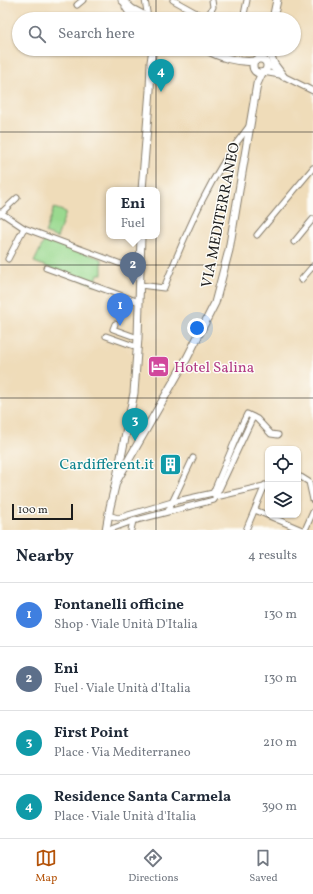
<!DOCTYPE html>
<meta charset="utf-8">
<style>
:root{--surface:#fff;--page:#f2f2f3;--text:#1f2937;--muted:#747a83;--line:#e0e1e3;--accent:#b45309}
body{margin:0;font-family:Vollkorn,serif;background:var(--page);color:var(--text)}
.controls{position:absolute;right:12px;bottom:12px;display:grid;overflow:hidden;border-radius:8px;box-shadow:0 1px 3px #0004}
.controls button{width:36px;height:36px;display:grid;place-items:center;padding:0;border:0;border-bottom:1px solid var(--line);background:var(--surface);color:var(--text);font:20px sans-serif}
.scale{position:absolute;left:12px;bottom:10px;width:61px;box-sizing:border-box;padding-left:4px;border:2px solid #1c1c1c;border-top:0;font-size:11px;line-height:14px;white-space:nowrap;color:#1c1c1c;-webkit-text-stroke:3px #fdfcf7;paint-order:stroke}
.you{position:absolute;left:197px;top:328px;width:14px;height:14px;margin:-10px;border:3px solid #fff;border-radius:50%;background:#1a73e8;box-shadow:0 0 0 6px #1a73e833}
.badge{display:grid;place-items:center;width:26px;height:26px;border-radius:50%;background:var(--accent);color:#fff;font-size:13px;font-weight:700}
.pin{position:absolute;translate:-50% -33px;filter:drop-shadow(0 1px 2px #0008)}
.pin::after{content:'';position:absolute;top:21px;width:14px;height:12px;background:inherit;clip-path:polygon(0 0,100% 0,50% 100%)}
.popup{position:absolute;left:106px;top:187px;width:54px;height:52px;box-sizing:border-box;display:grid;place-content:center;border-radius:8px;background:var(--surface);filter:drop-shadow(0 1px 3px #0005);font-size:13px;white-space:nowrap;color:var(--muted)}
.popup b{font-size:15px;color:var(--text)}
.popup::after{content:'';position:absolute;left:50%;top:100%;margin-left:-8px;border:8px solid transparent;border-top-color:var(--surface)}
.list{margin:0;padding:0;list-style:none}
h2{display:flex;justify-content:space-between;align-items:center;height:52px;margin:0;padding:0 16px;font-size:17px}
h2 small{font-size:13px;font-weight:400;color:var(--muted)}
.list li{display:grid;grid-template-columns:26px 1fr auto;gap:12px;align-items:center;box-sizing:border-box;height:64px;padding:0 16px;border-top:1px solid var(--line)}
.list b{display:block;font-size:15px;white-space:nowrap}
.list p{margin:0;font-size:13px;white-space:nowrap;color:var(--muted)}
.list em{font-size:13px;font-style:normal;color:var(--muted)}
.icon{flex:none;width:22px;height:22px;fill:none;stroke:currentColor;stroke-width:2;stroke-linecap:round;stroke-linejoin:round}
.map{position:relative;flex:none;width:313px;height:530px;overflow:hidden}
.search{position:absolute;background:var(--surface);box-shadow:0 1px 3px #0004;left:12px;right:12px;top:12px;height:44px;display:flex;align-items:center;gap:10px;box-sizing:border-box;padding:0 14px;border-radius:22px;color:var(--muted);font-size:15px}
.sheet{height:308px;background:var(--surface)}
nav{display:flex;justify-content:space-around;align-items:center;box-sizing:border-box;height:56px;border-top:1px solid var(--line);background:var(--surface);font-size:11px;color:var(--muted)}
nav a{display:grid;justify-items:center;gap:2px}
nav .on{color:var(--accent)}
.map>svg:first-child{display:block}
.green{fill:#9ad98f;stroke:#5b7a56}
.lines{fill:none;stroke-linecap:round;stroke-linejoin:round}
.street-casing{stroke:#867c6a;stroke-width:7}
.secondary-casing{stroke:#867c6a;stroke-width:9}
.street{stroke:#fff;stroke-width:5}
.secondary{stroke:#fff;stroke-width:7}
.grid{fill:none;stroke:#1c1c1c;stroke-width:1;stroke-opacity:0.55}
.labels{text-anchor:middle;stroke-width:3;stroke-linejoin:round;paint-order:stroke}
.street-label{font-size:15px;fill:#1c1c1c;stroke:#fdfcf7}
.hotel-label{font-size:15px;fill:#b23c85;stroke:#fdfcf7;text-anchor:start}
.culture-label{font-size:15px;fill:#0d838f;stroke:#fdfcf7;text-anchor:end}
</style>
<div class="map">
<svg width="313" height="530" viewBox="0 0 313 530">
<rect width="100%" height="100%" fill="#fdfcf7"/>
<filter id="ink" filterUnits="userSpaceOnUse"><feTurbulence type="fractalNoise" baseFrequency=".025" numOctaves="2"/><feDisplacementMap in="SourceGraphic" scale="8" xChannelSelector="R" yChannelSelector="G"/><feConvolveMatrix kernelMatrix="1 2 1 2 8 2 1 2 1" color-interpolation-filters="sRGB"/></filter>
<filter id="wash" filterUnits="userSpaceOnUse"><feTurbulence type="fractalNoise" baseFrequency=".012" numOctaves="4" result="noise"/><feDisplacementMap in="SourceGraphic" scale="16" xChannelSelector="R" yChannelSelector="G"/><feGaussianBlur stdDeviation="0.9" result="paint"/><feColorMatrix in="noise" values="0 0 0 0 0 0 0 0 0 0 0 0 0 0 0 0 0 1.4 0 .05"/><feComposite in="paint" operator="in"/></filter>
<g filter="url(#wash)">
<rect width="100%" height="100%" fill="#efdcb9"/>
<g class="green">
<path d="M54,208L66,212L57,238L45,233Z"/>
<path d="M45,239L102,259V274H98L95,285L34,262Z"/>
</g>
</g>
<g filter="url(#ink)">
<g class="lines">
<defs>
<g id="street">
<path d="M145,0L148,18"/>
<path d="M173,0L207,19"/>
<path d="M77,5L83,0"/>
<path d="M206,19L213,7L212,0"/>
<path d="M243,19L247,0"/>
<path d="M267,64L283,76L313,91"/>
<path d="M263,72L280,75"/>
<path d="M0,212L24,228L140,271"/>
<path d="M0,214L17,198"/>
<path d="M257,235L313,168"/>
<path d="M294,242L313,219"/>
<path d="M8,259L24,228"/>
<path d="M46,268L139,302"/>
<path d="M301,280L313,266"/>
<path d="M140,285L164,288C187,230 210,175 250,125"/>
<path d="M115,324L113,329L138,338"/>
<path d="M106,336L137,347"/>
<path d="M298,478L301,477L309,482L313,500"/>
<path d="M216,497L213,493L242,424L247,414L257,419L271,434L278,435"/>
<path d="M216,497L268,485"/>
<path d="M255,510L302,530"/>
<path d="M168,511L193,458"/>
<path d="M108,515L118,518L172,502L213,493"/>
<path d="M108,530L133,521L214,500L217,494L253,417"/>
<path d="M131,530L133,521"/>
<path d="M246,530L265,485"/>
<path d="M305,530L313,512"/>
</g>
<g id="secondary">
<path d="M122,0L132,9L151,19"/>
<path d="M126,7L134,19"/>
<path d="M273,19L277,0"/>
<path d="M205,49C219,57 238,63 255,61"/>
<path d="M268,49L274,64L283,76"/>
<circle cx="260" cy="66" r="7"/>
<path d="M142,190L150,90L151,62L153,49"/>
<path d="M116,482L187,358L215,303L229,250L257,84L262,73"/>
<path d="M106,530L110,507L116,482L134,393L138,338L141,236"/>
</g>
</defs>
<use href="#street" class="street-casing"/>
<use href="#secondary" class="secondary-casing"/>
<use href="#street" class="street"/>
<use href="#secondary" class="secondary"/>
</g>
</g>
<path class="grid" d="M156,0V19M156,49V530M0,132H313M0,265H313M0,398H313"/>
<defs>
<symbol id="hotel-square" viewBox="-11 -11 22 22"><rect x="-9" y="-9" width="18" height="18" rx="4" fill="#d1479c" stroke="#fdfcf7"/><path d="M-6-4.5h1.5V1H6V5H4.5V3h-9V5H-6ZM-4 0a1.8 1.8 0 1 1 3.6 0ZM.5 0V-2.5h3Q6-2.5 6 0Z" fill="#fff"/></symbol>
<symbol id="building-square" viewBox="-11 -11 22 22"><rect x="-9" y="-9" width="18" height="18" rx="4" fill="#0f9aa8" stroke="#fdfcf7"/><path d="M-4-6H4V6H1V3H-1V6H-4ZM-2.5-4.3h1.7v1.8h-1.7ZM.8-4.3h1.7v1.8H.8ZM-2.5-1h1.7V.8h-1.7ZM.8-1h1.7V.8H.8Z" fill="#fff"/></symbol>
</defs>
<g fill-rule="evenodd">
<use href="#hotel-square" x="146" y="354" width="25" height="25"/>
<use href="#building-square" x="158" y="452" width="25" height="25"/>
</g>
<g class="labels">
<g class="street-label">
<text transform="translate(220 215) rotate(-79)" y="5">VIA MEDITERRANEO</text>
</g>
<g class="hotel-label">
<text x="174" y="372">Hotel Salina</text>
</g>
<g class="culture-label">
<text x="154" y="469">Cardifferent.it</text>
</g>
</g>
</svg>
<div class="controls">
<button><svg class="icon" aria-label="locate" viewBox="0 0 24 24"><circle cx="12" cy="12" r="6"/><path d="M12 2v4M12 18v4M2 12h4M18 12h4"/></svg></button>
<button><svg class="icon" aria-label="layers" viewBox="0 0 24 24"><path d="M12 4l9 5-9 5-9-5zM3 14l9 5 9-5"/></svg></button>
</div>
<div class="scale">100 m</div>
<div class="you"></div>
<div class="pin badge" style="left:120px;top:326px;background:#3f7fe0">1</div>
<div class="pin badge" style="left:133px;top:285px;background:#5c6f8a">2</div>
<div class="popup"><b>Eni</b>Fuel</div>
<div class="pin badge" style="left:135px;top:441px;background:#0f9aa8">3</div>
<div class="pin badge" style="left:161px;top:92px;background:#0f9aa8">4</div>
<div class="search"><svg class="icon" aria-label="search" viewBox="0 0 24 24"><circle cx="10" cy="10" r="6"/><path d="M15 15l6 6"/></svg>Search here</div>
</div>
<section class="sheet">
<h2>Nearby<small>4 results</small></h2>
<ul class="list">
<li><span class="badge" style="background:#3f7fe0">1</span><div><b>Fontanelli officine</b><p>Shop · Viale Unità D'Italia</p></div><em>130 m</em></li>
<li><span class="badge" style="background:#5c6f8a">2</span><div><b>Eni</b><p>Fuel · Viale Unità d'Italia</p></div><em>130 m</em></li>
<li><span class="badge" style="background:#0f9aa8">3</span><div><b>First Point</b><p>Place · Via Mediterraneo</p></div><em>210 m</em></li>
<li><span class="badge" style="background:#0f9aa8">4</span><div><b>Residence Santa Carmela</b><p>Place · Viale Unità d'Italia</p></div><em>390 m</em></li>
</ul>
</section>
<nav>
<a class="on"><svg class="icon" aria-label="map" viewBox="0 0 24 24"><path d="M3 6l6-2 6 2 6-2v14l-6 2-6-2-6 2zM9 4v14M15 6v14"/></svg>Map</a>
<a><svg class="icon" aria-label="directions" viewBox="0 0 24 24"><path d="M12 3l9 9-9 9-9-9zM9 14v-3h6M13 9l2 2-2 2"/></svg>Directions</a>
<a><svg class="icon" aria-label="saved" viewBox="0 0 24 24"><path d="M7 4h10v16l-5-4-5 4z"/></svg>Saved</a>
</nav>
